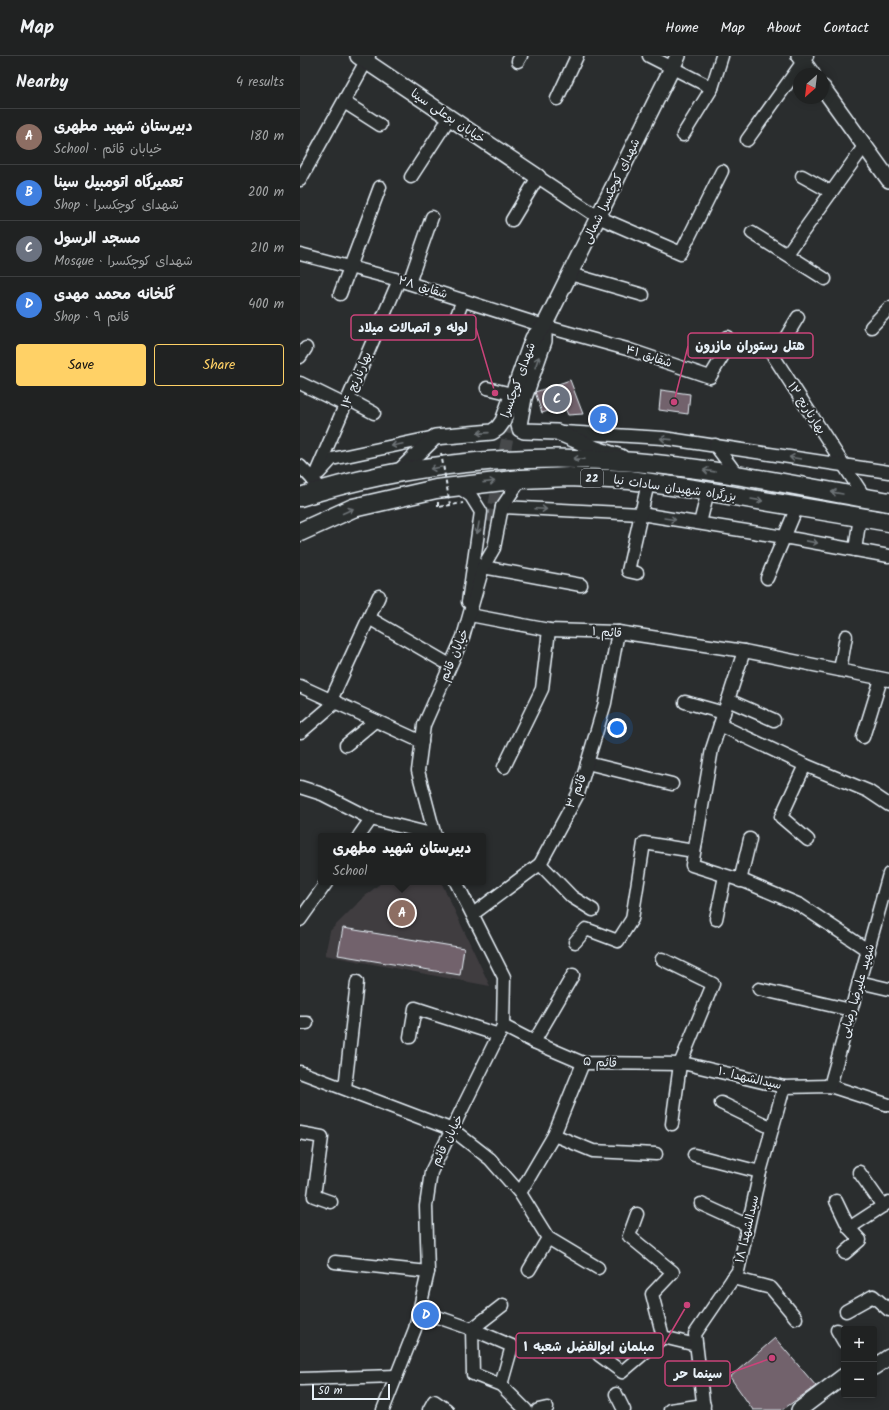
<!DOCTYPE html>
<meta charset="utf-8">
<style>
:root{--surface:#202222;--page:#282a2a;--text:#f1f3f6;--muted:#a2a4a5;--line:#3d3f40;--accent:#ffd166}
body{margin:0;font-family:Kalam,"Playpen Sans Arabic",sans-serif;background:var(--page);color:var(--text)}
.controls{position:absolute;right:12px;bottom:12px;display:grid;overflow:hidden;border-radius:4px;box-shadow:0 2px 10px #0003}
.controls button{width:36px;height:36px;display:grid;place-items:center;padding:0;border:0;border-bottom:1px solid var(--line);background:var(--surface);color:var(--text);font:20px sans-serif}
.compass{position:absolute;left:493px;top:12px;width:36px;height:36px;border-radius:50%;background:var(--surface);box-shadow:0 2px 10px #0003;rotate:208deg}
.scale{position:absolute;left:12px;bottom:10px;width:78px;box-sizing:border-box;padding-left:4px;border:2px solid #e8f1f8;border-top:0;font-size:11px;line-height:14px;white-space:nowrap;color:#e8f1f8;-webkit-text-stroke:3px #2a2d2e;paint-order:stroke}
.you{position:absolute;left:317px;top:672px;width:14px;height:14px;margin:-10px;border:3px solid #fff;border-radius:50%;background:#1a73e8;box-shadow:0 0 0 6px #1a73e833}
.badge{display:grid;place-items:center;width:26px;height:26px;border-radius:50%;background:var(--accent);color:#fff;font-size:13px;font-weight:700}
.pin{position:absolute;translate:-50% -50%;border:2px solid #fff;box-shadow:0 1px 4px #0006}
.popup{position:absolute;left:18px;top:777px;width:168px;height:52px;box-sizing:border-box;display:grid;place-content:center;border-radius:4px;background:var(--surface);filter:drop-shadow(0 1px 3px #0005);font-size:13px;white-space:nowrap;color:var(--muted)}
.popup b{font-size:15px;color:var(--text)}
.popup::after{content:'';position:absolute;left:50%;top:100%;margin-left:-8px;border:8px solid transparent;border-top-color:var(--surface)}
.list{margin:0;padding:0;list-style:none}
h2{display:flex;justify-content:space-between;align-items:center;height:52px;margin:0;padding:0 16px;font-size:17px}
h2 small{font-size:13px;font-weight:400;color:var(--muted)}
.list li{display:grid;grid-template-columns:26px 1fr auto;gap:12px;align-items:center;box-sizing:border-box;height:56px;padding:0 16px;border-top:1px solid var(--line)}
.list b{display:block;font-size:15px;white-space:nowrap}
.list p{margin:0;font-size:13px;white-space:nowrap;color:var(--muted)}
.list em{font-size:13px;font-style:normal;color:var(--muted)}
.actions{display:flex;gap:8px;padding:12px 16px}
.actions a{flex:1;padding:9px 0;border:1px solid var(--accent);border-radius:4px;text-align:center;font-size:14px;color:var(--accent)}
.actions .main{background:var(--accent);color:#111}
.map{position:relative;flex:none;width:589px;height:1354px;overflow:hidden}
header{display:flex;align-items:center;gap:24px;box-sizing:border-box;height:56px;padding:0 20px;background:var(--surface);border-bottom:1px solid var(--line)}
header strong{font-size:19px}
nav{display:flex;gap:22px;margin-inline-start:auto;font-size:14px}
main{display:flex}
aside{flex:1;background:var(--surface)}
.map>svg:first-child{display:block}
.built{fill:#403d41}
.building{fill:#72626c;stroke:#e8f1f8}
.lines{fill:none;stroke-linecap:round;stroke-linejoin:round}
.minor-tunnel{stroke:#464a4c;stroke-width:12;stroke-dasharray:12 6;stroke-linecap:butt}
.minor-casing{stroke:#e8f1f8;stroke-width:15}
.major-casing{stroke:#e8f1f8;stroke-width:18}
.highway-casing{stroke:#e8f1f8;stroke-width:21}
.path{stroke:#e8f1f8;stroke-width:2;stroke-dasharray:4 3;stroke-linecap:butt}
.minor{stroke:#2a2d2e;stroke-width:12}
.major{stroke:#2a2d2e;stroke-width:15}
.highway{stroke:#2a2d2e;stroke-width:18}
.path-bridge{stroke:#e8f1f8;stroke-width:2;stroke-dasharray:4 3;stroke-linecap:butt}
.oneway{stroke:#6c7275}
.labels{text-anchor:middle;stroke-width:4;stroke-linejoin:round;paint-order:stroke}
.shield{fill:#2a2d2e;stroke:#afb6bb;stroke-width:1}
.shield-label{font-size:11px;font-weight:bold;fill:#e8f1f8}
.street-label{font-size:12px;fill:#e8f1f8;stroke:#2a2d2e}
.leader{fill:none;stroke:#ca437a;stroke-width:1.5}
.callout-dot{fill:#ca437a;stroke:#2a2d2e;stroke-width:1.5}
.callout{fill:#2a2d2e;stroke:#ca437a;stroke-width:1.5}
.callout-label{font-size:13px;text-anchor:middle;font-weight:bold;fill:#e8f1f8}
</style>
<header>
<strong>Map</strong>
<nav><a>Home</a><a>Map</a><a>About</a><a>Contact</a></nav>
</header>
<main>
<aside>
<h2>Nearby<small>4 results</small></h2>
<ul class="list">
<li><span class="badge" style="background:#8d6e63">A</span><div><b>دبیرستان شهید مطهری</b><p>School · خیابان قائم</p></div><em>180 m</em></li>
<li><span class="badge" style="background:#3f7fe0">B</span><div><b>تعمیرگاه اتومبیل سینا</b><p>Shop · شهدای کوچکسرا</p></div><em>200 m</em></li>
<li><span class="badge" style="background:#6b7280">C</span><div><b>مسجد الرسول</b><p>Mosque · شهدای کوچکسرا</p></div><em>210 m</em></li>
<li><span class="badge" style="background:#3f7fe0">D</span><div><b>گلخانه محمد مهدی</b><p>Shop · قائم ۹</p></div><em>400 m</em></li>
</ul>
<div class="actions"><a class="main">Save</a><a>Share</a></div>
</aside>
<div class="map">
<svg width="589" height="1354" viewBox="0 0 589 1354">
<rect width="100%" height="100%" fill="#2a2d2e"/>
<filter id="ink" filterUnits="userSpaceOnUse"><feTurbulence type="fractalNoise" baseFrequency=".025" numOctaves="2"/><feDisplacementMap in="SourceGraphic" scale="8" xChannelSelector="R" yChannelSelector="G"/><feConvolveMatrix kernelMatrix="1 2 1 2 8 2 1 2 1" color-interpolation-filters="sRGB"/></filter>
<g filter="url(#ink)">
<path class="built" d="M82,826H141L190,930L25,899L30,875L65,840Z"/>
<g class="building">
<path d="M270,324L283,358L268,359L264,350L242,357L235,336Z"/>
<path d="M361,334L390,338L388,358L359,354Z"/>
<path d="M43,872L164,892L160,919L38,899Z"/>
<path d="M475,1282L516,1330L482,1354H453L430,1321Z"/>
</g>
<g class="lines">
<path class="minor-tunnel" d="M191,466L212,358"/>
<defs>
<g id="minor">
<path d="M349,0L412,32L383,79"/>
<path d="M218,5L221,0"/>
<path d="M412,32L422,0"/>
<path d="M257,43L277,0"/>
<path d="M44,46L80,69"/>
<path d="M447,84L507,0"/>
<path d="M502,120L531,136"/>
<path d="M111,121L150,61"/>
<path d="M0,124L69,0"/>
<path d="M212,164L238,121L298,161L381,197L422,115"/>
<path d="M452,177L525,223"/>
<path d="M0,198L99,224L244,270L327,293L410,321L422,301L427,281"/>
<path d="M487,198L565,89"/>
<path d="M270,218L343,239"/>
<path d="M109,227L132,161"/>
<path d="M40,238L80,131"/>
<path d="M498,261L474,301L565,442"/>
<path d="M571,271L589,252"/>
<path d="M151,275L163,244"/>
<path d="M0,301L6,292"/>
<path d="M0,327L45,349"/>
<path d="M187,332L212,338V348"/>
<path d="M48,343L74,357"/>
<path d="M263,376L363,382L589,416"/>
<path d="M415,389L438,420"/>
<path d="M0,410L17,428"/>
<path d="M19,417L32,403L135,381"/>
<path d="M13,424L99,224"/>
<path d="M157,430L171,440L181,456L168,546"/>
<path d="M202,451L341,458L484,481L589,500"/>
<path d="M400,467L408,435"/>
<path d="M555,494L560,461"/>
<path d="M183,511L281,529"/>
<path d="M337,517L328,515L348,427"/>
<path d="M467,522L497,451"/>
<path d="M170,559L249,574L318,576L444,595L589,624"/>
<path d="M69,562L150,609"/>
<path d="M444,595L412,693L392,809L446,826L500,849L569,895"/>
<path d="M540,614L546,580"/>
<path d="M0,630L122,686"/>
<path d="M31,644L79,540"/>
<path d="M428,644L474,664"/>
<path d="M385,646L424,657"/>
<path d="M420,669L505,709L568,735L589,749"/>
<path d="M1,676L36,646"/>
<path d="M563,681L581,623"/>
<path d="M46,689L75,665"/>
<path d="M287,707L372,728"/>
<path d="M505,709L481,761L508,784"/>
<path d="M204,711L242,633L249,574"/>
<path d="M0,731L22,738L71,763L135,779"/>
<path d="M59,780L71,763"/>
<path d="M135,780L118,715L124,669L163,581L183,511L194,492L202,451L221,423"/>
<path d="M240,808L272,841L293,854"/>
<path d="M440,825L450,783"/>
<path d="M173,858L240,808L278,738L305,647L318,576"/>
<path d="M416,863L425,820"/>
<path d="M0,864L27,826"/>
<path d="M275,886L286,873L318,885L332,863L344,787L394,795"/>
<path d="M362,903L413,928L380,1008L372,1068"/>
<path d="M559,926L589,933"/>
<path d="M459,933L551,954"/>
<path d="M0,967H7"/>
<path d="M203,970L234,986L283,1007L387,1008L484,1031L530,1030L589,1049"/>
<path d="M110,981L115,952L199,979"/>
<path d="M234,986L273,919"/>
<path d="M0,1016L153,1074L190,1103L220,1137L248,1182L298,1212"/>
<path d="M530,1030L589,818"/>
<path d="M45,1032L57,926"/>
<path d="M421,1047L472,1072"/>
<path d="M0,1077L22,1081L14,1140L31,1146"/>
<path d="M254,1079L293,1095L356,1098"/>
<path d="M394,1099L460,1116"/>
<path d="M559,1116L583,1150"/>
<path d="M220,1137L254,1079L283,1007"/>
<path d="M536,1145L549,1172"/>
<path d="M401,1148L447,1169"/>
<path d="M337,1158L329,1180L373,1216L352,1238L363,1281L396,1289"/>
<path d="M545,1197L560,1184L549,1172L589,1146"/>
<path d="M35,1206L128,1216"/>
<path d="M229,1214L248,1182"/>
<path d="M433,1222L471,1232L496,1262"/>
<path d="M120,1255L172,1273L203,1249"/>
<path d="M546,1255L573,1240L589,1254"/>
<path d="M537,1274L544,1286"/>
<path d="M299,1299L322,1316L363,1281"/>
<path d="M0,1323L96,1320"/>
<path d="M201,1329L212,1290L172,1273L173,1318L201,1329L226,1354"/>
<path d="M316,1338L324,1354"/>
<path d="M83,1354L115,1273L128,1216L126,1150L131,1116L203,970L204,921L156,826"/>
<path d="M129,1354L134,1345L147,1354"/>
<path d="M238,1354L247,1352"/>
<path d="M370,1354L404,1349"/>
<path d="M404,1354L395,1278L438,1215L460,1116L484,1031"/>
</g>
<g id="major">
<path d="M58,0L238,121"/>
<path d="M499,0L512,18"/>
<path d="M523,32L589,124"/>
<path d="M244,270V285L224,342L219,369L220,373L224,375L257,376L294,392L321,401"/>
<path d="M97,418L135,381L192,376L198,372L203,365L233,282L244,270L378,0"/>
<path d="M574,1311L589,1301"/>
<path d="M499,1354L544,1320"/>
</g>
<g id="highway">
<path d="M0,441C106,407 224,396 335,406C420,413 505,432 589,446"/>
<path d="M0,476L53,452L136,433L221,423L269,421L330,424L393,433L589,466"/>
</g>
</defs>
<use href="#minor" class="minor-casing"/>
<use href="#major" class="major-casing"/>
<use href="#highway" class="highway-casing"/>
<path class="path" d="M138,446V451L163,447"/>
<use href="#minor" class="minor"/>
<use href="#major" class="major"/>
<use href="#highway" class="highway"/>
<path class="path-bridge" d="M141,397L150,449"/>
</g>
<defs><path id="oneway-shaft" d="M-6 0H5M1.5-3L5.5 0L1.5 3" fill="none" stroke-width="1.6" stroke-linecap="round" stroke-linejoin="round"/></defs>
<g class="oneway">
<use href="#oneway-shaft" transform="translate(237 306) rotate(-71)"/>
<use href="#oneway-shaft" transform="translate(183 377) rotate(176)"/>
<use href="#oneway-shaft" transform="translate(366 383) rotate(-174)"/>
<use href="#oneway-shaft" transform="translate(97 389) rotate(168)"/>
<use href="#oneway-shaft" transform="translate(495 402) rotate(-171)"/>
<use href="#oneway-shaft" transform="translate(279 403) rotate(-178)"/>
<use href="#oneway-shaft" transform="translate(136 412) rotate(171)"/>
<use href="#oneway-shaft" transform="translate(409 415) rotate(-172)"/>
<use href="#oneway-shaft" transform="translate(189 426) rotate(-6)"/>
<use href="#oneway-shaft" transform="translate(537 437) rotate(-170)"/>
<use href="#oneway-shaft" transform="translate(457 444) rotate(10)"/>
<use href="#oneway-shaft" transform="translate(241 453) rotate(3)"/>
<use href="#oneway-shaft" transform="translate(48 455) rotate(-24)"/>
<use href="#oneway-shaft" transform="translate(370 463) rotate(9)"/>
<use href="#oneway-shaft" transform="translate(178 472) rotate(100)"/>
<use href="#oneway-shaft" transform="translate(512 486) rotate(11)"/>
</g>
</g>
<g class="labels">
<rect class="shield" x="281" y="413" width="22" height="18" rx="3"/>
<g class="shield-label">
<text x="292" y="426">22</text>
</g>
<g class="street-label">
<text transform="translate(148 60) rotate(34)" y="4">خیابان بوعلی سینا</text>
<text transform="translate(311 135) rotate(-64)" y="4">شهدای کوچکسرا شمالی</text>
<text transform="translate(123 231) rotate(17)" y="4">شقایق ۲۸</text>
<text transform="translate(349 300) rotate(18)" y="4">شقایق ۴۱</text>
<text transform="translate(56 324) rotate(-67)" y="4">بهارنارنج ۱۴</text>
<text transform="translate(218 324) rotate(-70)" y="4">شهدای کوچکسرا</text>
<text transform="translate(507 352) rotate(57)" y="4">بهارنارنج ۱۲</text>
<text transform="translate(375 432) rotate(8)" y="4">بزرگراه شهیدان سادات نیا</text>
<text transform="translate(307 576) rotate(4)" y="4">قائم ۱</text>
<text transform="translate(154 599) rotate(-67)" y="4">خیابان قائم</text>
<text transform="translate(276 735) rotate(-68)" y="4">قائم ۳</text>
<text transform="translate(557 935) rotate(-74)" y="4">شهید علیرضا رضایی</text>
<text transform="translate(300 1006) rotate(4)" y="4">قائم ۵</text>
<text transform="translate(450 1022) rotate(13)" y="4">سیدالشهدا ۱۰</text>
<text transform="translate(147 1084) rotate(-63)" y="4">خیابان قائم</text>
<text transform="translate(447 1173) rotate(-77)" y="4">سیدالشهدا ۱۸</text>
</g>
</g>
<path class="leader" d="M195 337L176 272M374 346L388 290M387 1249L363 1290M472 1302L430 1317"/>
<g class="callout-dot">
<circle cx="195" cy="337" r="4"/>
<circle cx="374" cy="346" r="4"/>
<circle cx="387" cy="1249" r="4"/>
<circle cx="472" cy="1302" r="4"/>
</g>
<g class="callout">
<rect x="51" y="259" width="125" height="25" rx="4"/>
<rect x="388" y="277" width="125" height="25" rx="4"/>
<rect x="216" y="1277" width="147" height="25" rx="4"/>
<rect x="365" y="1305" width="65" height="25" rx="4"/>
</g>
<g class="callout-label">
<text x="113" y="276">لوله و اتصالات میلاد</text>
<text x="450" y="294">هتل رستوران مازرون</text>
<text x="289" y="1295">مبلمان ابوالفضل شعبه ۱</text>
<text x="398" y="1322">سینما حر</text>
</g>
</svg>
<div class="controls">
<button>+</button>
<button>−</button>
</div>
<svg class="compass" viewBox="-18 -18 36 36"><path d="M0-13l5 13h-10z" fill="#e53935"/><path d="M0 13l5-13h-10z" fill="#a2a4a5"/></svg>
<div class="scale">50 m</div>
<div class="you"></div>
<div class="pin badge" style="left:102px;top:857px;background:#8d6e63">A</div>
<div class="popup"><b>دبیرستان شهید مطهری</b>School</div>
<div class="pin badge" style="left:303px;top:363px;background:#3f7fe0">B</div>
<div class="pin badge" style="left:257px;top:343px;background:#6b7280">C</div>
<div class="pin badge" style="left:126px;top:1259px;background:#3f7fe0">D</div>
</div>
</main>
